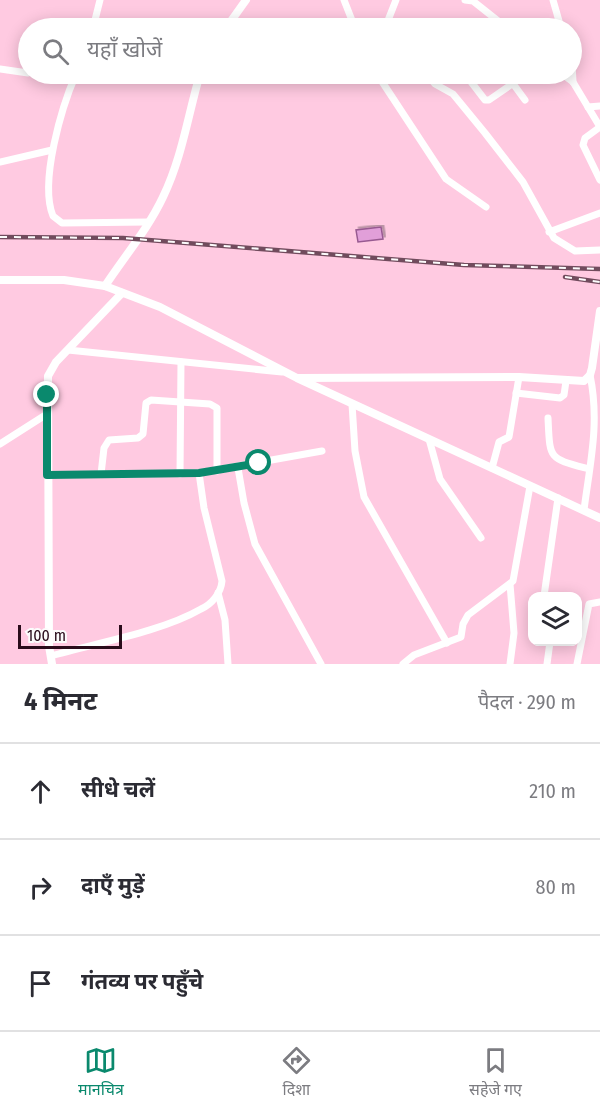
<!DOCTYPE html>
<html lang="hi">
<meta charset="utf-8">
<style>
:root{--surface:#fff;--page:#f7f7f7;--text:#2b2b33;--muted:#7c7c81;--line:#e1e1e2;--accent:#0a896d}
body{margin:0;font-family:"Fira Sans Condensed","Noto Sans Devanagari",sans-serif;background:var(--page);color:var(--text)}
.controls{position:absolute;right:18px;bottom:18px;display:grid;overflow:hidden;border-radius:12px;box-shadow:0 3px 15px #0003}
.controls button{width:54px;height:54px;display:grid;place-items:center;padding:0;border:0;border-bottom:2px solid var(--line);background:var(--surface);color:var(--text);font:30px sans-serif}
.scale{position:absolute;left:18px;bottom:15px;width:104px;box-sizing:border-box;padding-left:6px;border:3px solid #2a0c1b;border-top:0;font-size:16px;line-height:21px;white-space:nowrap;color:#2a0c1b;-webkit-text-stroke:4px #fcfcfc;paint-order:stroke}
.stop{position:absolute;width:18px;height:18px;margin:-14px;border:4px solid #0a896d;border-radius:50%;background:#fff}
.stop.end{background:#0a896d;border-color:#fff;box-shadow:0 2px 6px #0008}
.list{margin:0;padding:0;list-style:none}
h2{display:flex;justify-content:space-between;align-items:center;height:78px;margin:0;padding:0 24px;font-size:26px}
h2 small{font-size:20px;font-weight:400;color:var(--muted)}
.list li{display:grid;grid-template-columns:39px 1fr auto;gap:18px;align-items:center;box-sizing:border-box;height:96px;padding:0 24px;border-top:2px solid var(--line)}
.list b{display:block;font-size:22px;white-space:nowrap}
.list em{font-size:20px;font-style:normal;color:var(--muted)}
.icon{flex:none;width:33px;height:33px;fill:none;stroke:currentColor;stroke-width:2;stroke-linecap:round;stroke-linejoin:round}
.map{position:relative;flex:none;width:600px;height:664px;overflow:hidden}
.search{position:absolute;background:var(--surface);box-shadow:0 3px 15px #0003;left:18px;right:18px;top:18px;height:66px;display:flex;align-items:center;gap:15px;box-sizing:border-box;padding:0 21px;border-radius:33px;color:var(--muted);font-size:22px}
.sheet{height:366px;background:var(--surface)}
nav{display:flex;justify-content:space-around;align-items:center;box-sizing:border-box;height:84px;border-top:2px solid var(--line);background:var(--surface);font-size:16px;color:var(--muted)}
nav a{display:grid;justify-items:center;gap:3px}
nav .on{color:var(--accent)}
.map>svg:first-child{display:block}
.building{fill:#e19fd9;stroke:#985a91;stroke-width:1.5;filter:url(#shadow)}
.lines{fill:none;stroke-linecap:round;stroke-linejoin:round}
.minor{stroke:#fff;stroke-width:7}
.tertiary{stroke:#fff;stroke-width:8}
.rail-casing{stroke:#714b5d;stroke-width:4.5}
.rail{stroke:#fcfcfc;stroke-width:2;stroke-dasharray:7;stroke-linecap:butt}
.route{stroke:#0a896d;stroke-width:8}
</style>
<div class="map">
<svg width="600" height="664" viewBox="0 0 600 664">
<defs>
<filter id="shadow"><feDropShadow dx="2.5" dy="-2.5" stdDeviation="0" flood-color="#0004"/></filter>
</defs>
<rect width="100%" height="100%" fill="#ffcae1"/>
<path class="building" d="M381,227L383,239L358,242L356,230Z"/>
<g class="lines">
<g class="minor">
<path d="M344,0L355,28"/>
<path d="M465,0L473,1L507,28"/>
<path d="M553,0L561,28"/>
<path d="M351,21L376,28"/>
<path d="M93,28L100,0"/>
<path d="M385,28L396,0"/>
<path d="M572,63L573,82"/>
<path d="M0,69L28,73"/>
<path d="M35,74L74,78"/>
<path d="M76,74C62,106 39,182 53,216L62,223L148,222"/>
<path d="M377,74L446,179L486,207"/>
<path d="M426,74L435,84L453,94L485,133L523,182L554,238L575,251L600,250"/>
<path d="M465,74L485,100H489L512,84"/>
<path d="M506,74L525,100"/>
<path d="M562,74L573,82L600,127"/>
<path d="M588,107L600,106"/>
<path d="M600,127L585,138L583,145L600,180"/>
<path d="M0,162L52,150"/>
<path d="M549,232L600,213"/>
<path d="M68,350L282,372"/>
<path d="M516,393L560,398L564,395L566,381"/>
<path d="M352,404L355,451L364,497L447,643"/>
<path d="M548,418C550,460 548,458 589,469"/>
<path d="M429,439L440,479L481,538"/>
<path d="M0,444L47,414"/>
<path d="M238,468L244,503L255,544L321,664"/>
<path d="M492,468L499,442L509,437L519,377"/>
<path d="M101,474L104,448L109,440L138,438L143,434L146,403L151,400L210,404L217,408V471"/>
<path d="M180,474L181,362"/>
<path d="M47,475L199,473L322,451"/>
<path d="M584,510C590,463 600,423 590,375"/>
<path d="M510,584L514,633L510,664"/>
<path d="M218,593L225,620L228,664"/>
<path d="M544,596L558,498"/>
<path d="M51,656C96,643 161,632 201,609C212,604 221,593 222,581L204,508L199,473"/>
<path d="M403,664L414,655L461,637L463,624L468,615L513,581L530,486"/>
<path d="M547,664L550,642"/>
<path d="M577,664L589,604L600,602"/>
</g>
<g class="tertiary">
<path d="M226,28L246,0"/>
<path d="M0,280H64L105,286L160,307L297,378L600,518"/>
<path d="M105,286C124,257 148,229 163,197C182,158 188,115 200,74"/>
<path d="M299,378L519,377L584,381L590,375L592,368L600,311"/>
<path d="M52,664L49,646L48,376L56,362L122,293"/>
</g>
<defs>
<g id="rail">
<path d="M0,237L123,238L464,265L600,269"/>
<path d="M565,277L600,282"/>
</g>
</defs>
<use href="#rail" class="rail-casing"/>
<use href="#rail" class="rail"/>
</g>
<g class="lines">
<path class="route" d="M47,395V475L199,473L259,463"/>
</g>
</svg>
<div class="controls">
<button><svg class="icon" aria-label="layers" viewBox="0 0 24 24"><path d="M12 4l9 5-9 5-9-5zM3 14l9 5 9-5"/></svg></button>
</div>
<div class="scale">100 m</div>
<div class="stop" style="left:259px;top:463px"></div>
<div class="stop end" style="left:47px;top:395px"></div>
<div class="search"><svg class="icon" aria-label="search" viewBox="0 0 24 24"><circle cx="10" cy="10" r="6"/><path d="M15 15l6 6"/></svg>यहाँ खोजें</div>
</div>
<section class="sheet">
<h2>4 मिनट<small>पैदल · 290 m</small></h2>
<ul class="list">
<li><svg class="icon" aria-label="ahead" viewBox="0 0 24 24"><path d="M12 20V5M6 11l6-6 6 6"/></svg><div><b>सीधे चलें</b></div><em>210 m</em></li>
<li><svg class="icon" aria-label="right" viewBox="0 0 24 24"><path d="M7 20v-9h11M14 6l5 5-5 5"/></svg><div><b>दाएँ मुड़ें</b></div><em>80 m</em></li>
<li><svg class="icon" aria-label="arrive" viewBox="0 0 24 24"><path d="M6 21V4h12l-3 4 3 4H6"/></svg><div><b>गंतव्य पर पहुँचे</b></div></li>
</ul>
</section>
<nav>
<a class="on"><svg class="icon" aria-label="map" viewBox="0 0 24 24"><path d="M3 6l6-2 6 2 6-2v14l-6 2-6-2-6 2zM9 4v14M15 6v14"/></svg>मानचित्र</a>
<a><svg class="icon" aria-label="directions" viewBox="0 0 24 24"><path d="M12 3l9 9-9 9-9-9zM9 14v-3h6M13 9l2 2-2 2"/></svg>दिशा</a>
<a><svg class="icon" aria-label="saved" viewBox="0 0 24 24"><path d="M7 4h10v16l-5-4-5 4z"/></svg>सहेजे गए</a>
</nav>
